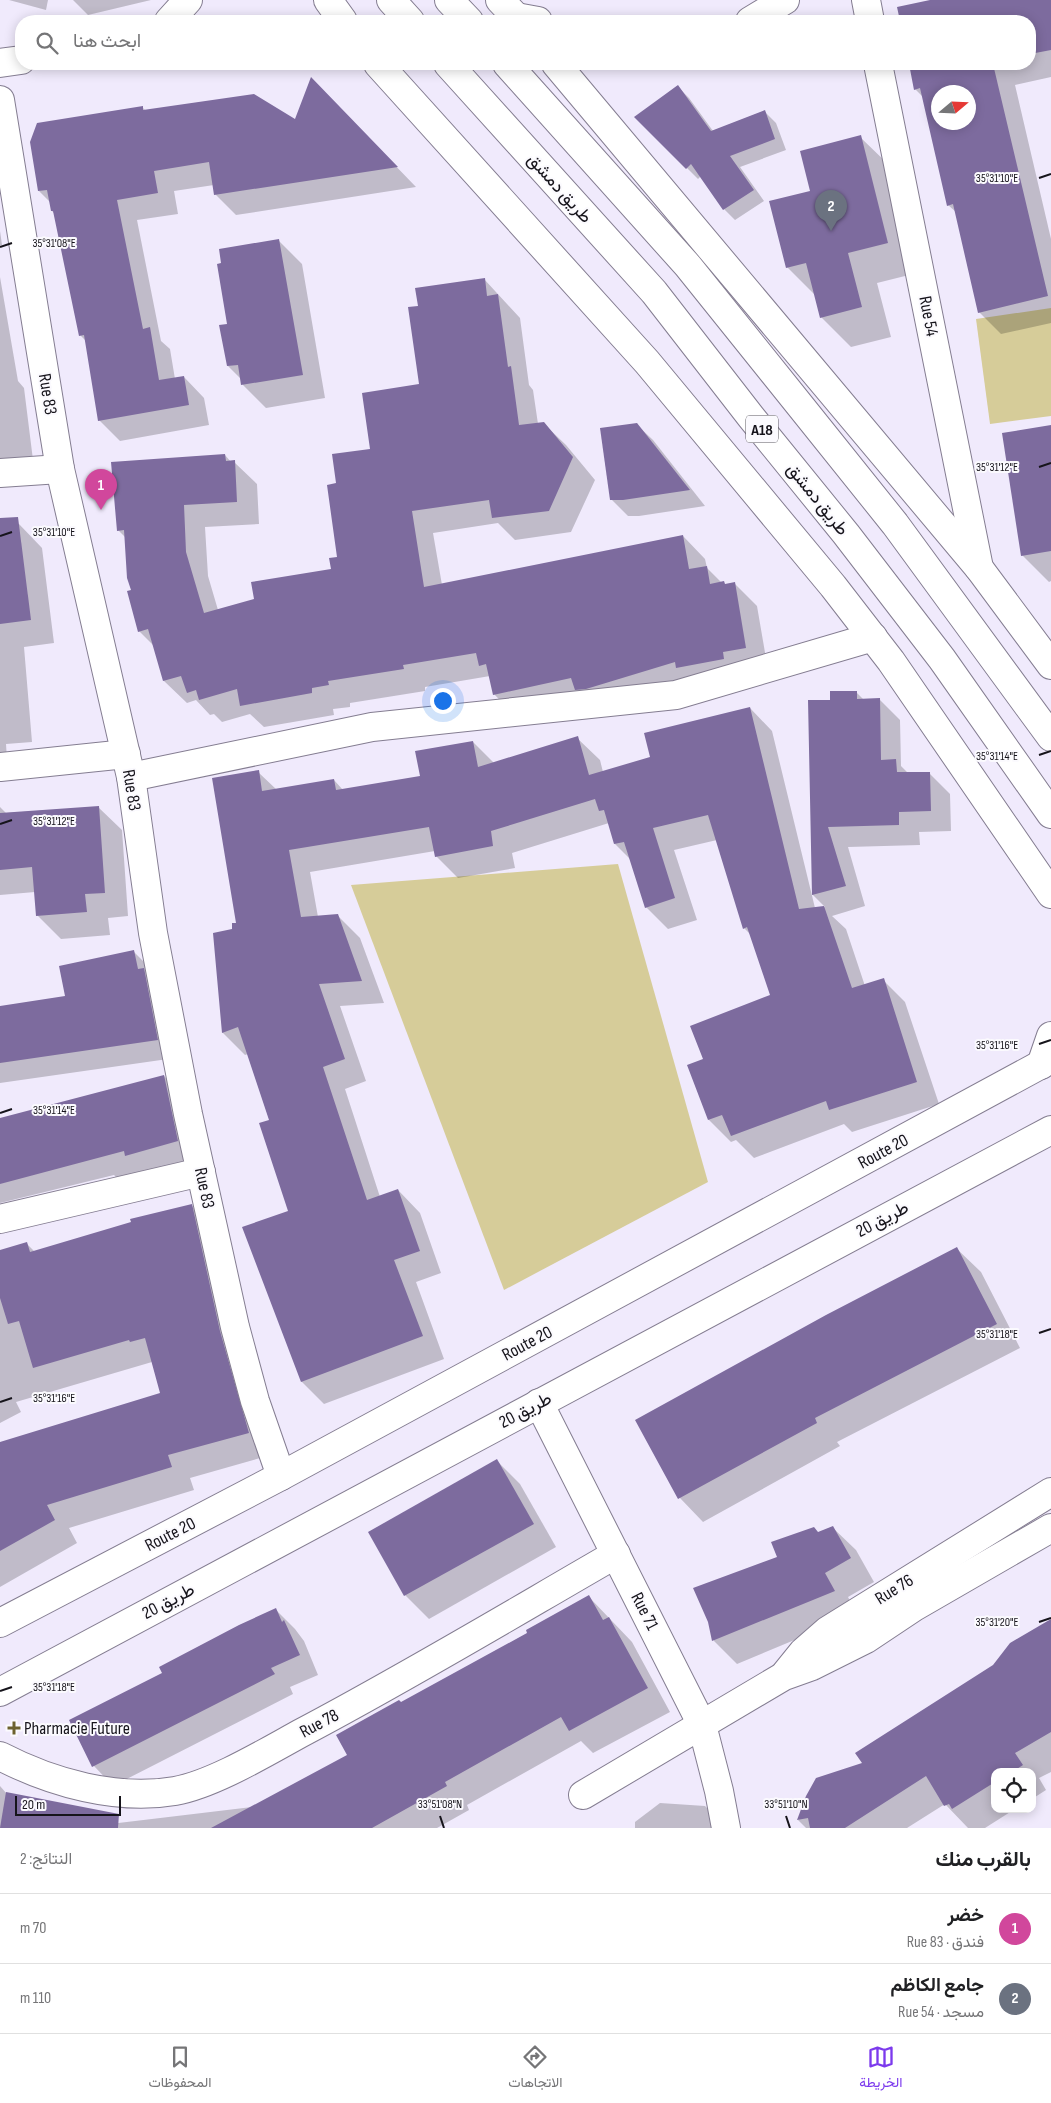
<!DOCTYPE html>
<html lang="ar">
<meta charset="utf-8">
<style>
:root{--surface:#fff;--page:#f2f2f2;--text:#202124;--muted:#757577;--line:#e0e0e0;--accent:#7c3aed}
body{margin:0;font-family:"Sofia Sans Condensed",Vazirmatn,sans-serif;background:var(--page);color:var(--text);direction:rtl}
.controls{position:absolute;right:15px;bottom:15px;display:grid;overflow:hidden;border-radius:10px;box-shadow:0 2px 12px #0003}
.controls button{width:45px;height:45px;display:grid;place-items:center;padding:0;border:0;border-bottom:1px solid var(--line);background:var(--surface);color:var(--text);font:25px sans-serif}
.compass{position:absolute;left:931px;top:85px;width:45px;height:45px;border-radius:50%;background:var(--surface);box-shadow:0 2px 12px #0003;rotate:71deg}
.scale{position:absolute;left:15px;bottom:12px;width:106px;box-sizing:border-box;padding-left:5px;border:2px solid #16141b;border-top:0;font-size:14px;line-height:18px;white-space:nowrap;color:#16141b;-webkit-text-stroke:4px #fbfafe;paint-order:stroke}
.you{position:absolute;left:442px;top:700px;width:18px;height:18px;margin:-12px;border:4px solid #fff;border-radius:50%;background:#1a73e8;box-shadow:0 0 0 8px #1a73e833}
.badge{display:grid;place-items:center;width:32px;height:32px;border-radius:50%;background:var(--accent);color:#fff;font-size:16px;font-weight:700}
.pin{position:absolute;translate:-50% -41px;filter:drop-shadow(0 1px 2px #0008)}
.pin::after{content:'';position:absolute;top:26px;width:18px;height:15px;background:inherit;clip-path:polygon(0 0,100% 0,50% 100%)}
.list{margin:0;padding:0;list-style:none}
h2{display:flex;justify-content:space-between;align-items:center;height:65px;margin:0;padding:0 20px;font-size:21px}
h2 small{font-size:16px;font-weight:400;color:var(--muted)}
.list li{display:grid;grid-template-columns:32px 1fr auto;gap:15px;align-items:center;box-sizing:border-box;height:70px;padding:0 20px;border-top:1px solid var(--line)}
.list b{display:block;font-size:19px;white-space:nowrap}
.list p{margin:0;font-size:16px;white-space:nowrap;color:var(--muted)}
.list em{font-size:16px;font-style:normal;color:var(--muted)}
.icon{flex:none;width:28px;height:28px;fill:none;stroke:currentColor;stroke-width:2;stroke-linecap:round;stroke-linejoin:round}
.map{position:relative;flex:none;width:1051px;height:1828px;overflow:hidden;direction:ltr}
.search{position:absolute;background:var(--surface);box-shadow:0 2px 12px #0003;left:15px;right:15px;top:15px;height:55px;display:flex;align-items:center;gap:12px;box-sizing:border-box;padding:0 18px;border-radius:20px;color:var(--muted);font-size:19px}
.sheet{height:205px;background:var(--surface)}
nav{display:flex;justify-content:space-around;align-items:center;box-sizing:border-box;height:70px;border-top:1px solid var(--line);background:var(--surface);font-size:14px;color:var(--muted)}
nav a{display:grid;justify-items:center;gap:2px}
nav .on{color:var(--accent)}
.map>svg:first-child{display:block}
.green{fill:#d6cc99}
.shadow{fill:#0003;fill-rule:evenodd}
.building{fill:#7d6b9e;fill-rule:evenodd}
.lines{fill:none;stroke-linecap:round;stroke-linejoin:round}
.minor-casing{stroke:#847d91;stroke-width:30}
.major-casing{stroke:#847d91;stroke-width:30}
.highway-casing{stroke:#847d91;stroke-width:30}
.minor{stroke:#fff;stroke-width:28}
.major{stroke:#fff;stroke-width:28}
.highway{stroke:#fff;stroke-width:28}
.ticks{fill:none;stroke:#16141b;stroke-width:2}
.poi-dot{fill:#6c622f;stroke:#fbfafe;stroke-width:2}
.labels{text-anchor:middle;stroke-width:4;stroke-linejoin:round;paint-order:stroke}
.shield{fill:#fbfafe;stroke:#5b595f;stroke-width:1}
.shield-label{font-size:16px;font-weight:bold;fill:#16141b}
.street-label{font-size:18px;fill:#16141b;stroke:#fbfafe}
.poi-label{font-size:18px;fill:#16141b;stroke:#fbfafe;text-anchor:start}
.ticks-label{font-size:12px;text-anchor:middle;fill:#16141b;stroke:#fbfafe;stroke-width:4;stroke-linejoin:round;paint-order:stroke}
</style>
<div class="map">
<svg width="1051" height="1828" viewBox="0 0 1051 1828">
<rect width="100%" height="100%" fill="#f0eafc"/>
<g class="green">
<path d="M1051,308V416L990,424L976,319Z"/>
<path d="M618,864L708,1182L504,1290L351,885Z"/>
</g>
<g class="shadow">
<path d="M9,0H48L46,10Z"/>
<path d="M73,0H151L88,15Z"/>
<path d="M936,0H1051V77L1015,85L1051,239V323L1001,334L979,312L956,212L948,205L923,97L915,89L910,64H1030V21H902L899,8ZM938,92H968V122H938Z"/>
<path d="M677,86L689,98L713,131L764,111L776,123L786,150L740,167L764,201L735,220L724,209L701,176L698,179L636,117Z"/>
<path d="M332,100L416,187L236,215L215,194L214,185L174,191L178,214L137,220L161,341L170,349L175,379L184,377L204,398L209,425L120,441L99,420L86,341L80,335L55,214L52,211L50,202L39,191L142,107L146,111L295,120Z"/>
<path d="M860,137L890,166L917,273L877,283L891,337L851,347L821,317L816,296L787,267L811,192Z"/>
<path d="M0,231L2,245L0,246Z"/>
<path d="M278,240L302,264L325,398L266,408L243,385L242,380L228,366L229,325Z"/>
<path d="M0,277L18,381L24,388L33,460L0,464Z"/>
<path d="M484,279L520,318L529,385L533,390L538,424L543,423L566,445L595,480L571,532L515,540L498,523L433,533L442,585L683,536L705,559L707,568L722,583L727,585L735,584L757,606L768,670L516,717L494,694L490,676L425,687V691L350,703V707L333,709L334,715L264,727L250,714L222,722L214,714L210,715L196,700L187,703L164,681L155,647L139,631L126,538L118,530L225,455L231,462H234L257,484L259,524L205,527L208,576L218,610L255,600L332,570L339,558L337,484L371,450L420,385L419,307Z"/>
<path d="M636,424L653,440L705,506L639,516H628L612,500Z"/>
<path d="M1051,426V581L1049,582L1022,555Z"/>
<path d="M19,524L42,548L54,643L24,647L32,742L6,744L7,759L0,760V527Z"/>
<path d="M856,692L864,700H880L900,720L901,766L908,773H929L950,794L951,831L919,832L920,845L848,847L865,906L832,916L846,929L865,986L883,980L905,1002L939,1104L852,1132L844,1124L754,1158L736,1140L731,1142L709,1120L688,1066L704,1060L772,996L751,935L744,928L717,840L674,850L697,920L668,929L646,907L631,860L615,844L609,823L512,853L515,868L458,878L436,856L435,851L310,872L318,917L338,916L360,938L384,1003L340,1006L366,1081L345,1089L380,1197L398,1190L420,1213L441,1273L416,1282L444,1359L324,1404L302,1382L289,1212L270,1121L248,1054L245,1055L223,1033L215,934L234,930L237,924L258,772L277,790L334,780L343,790L421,777L473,742L494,763L577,738L600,760L603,772L651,758L750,708L772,731L815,908L825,907L812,894L831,701Z"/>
<path d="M0,807L6,813L98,807L122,830L128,916L108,918L110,935L61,939L37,915L35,892L0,895Z"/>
<path d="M133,951L152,970L175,1058L0,1083V1007L67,997Z"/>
<path d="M164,1076L188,1100L201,1164L120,1181L114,1175L0,1203V1119Z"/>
<path d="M192,1206L214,1229L271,1455L190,1478L194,1490L69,1528L77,1543L0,1587V1443L162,1394L152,1362L16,1402L21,1412L0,1423V1252L27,1244L35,1252Z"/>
<path d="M957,1249L981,1272L1020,1348L837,1442L840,1446L703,1522L680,1498L637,1420Z"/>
<path d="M497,1461L520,1484L556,1547L429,1619L405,1595L369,1532Z"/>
<path d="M832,1527L856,1550L874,1582L848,1597L857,1614L737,1664L714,1641L709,1622L778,1557L818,1533Z"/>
<path d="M589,1597L632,1642L670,1712L593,1753L581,1741L467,1805L469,1810L437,1828H0V1786L7,1794L110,1824L252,1807L349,1756L401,1703L528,1633Z"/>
<path d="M276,1610L295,1629L304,1641L318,1675L290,1687L293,1694L113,1786L94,1766L71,1720L164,1674Z"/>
<path d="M1051,1625V1772L1039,1778L1046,1790L1032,1799V1772H995V1809H1015L985,1828H968L945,1804L907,1828H806L798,1820L864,1764Z"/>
<path d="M660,1803L705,1806L721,1822L722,1828H635V1822Z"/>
</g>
<g class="building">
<path d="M930,0H1051V50L1030,54V21H900L897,7Z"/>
<path d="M909,64H993L1048,296L978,313L953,204L947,206L920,88L914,90ZM938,92H968V122H938Z"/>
<path d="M311,77L398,167L214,195L209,162L154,171L158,193L117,200L143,329L150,327L159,380L184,376L189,405L98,421L84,335L79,336L53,211H51L47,190L38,191L30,142L37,123L143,106V110L254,94L295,119Z"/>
<path d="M678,85L711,131L765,110L775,139L730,156L754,190L723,210L691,164L686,169L634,117Z"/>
<path d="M861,135L888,243L848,253L862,307L820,318L806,263L786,268L769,201L810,191L800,151Z"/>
<path d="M279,239L303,375L241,385L238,365L227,366L219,325L227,324L217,264L221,263L219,249Z"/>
<path d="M485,278L487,296L498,294L508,367L511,366L519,425L544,422L573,457L549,511L492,518L489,500L412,511L424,587L683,535L689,569L707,566L710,584L724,581L725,584L735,582L746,648L723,652L724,659L676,668L675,662L586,689L575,690L571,678L493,695L486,664L479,666L476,653L403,665L404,669L328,681L329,685L312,688V693L240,706L237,689L199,700L196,690L187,693L181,676L163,681L148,629L138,632L127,591L131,590L127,578L124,530L117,531L111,462L225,454L226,461L235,460L237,502L184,505L186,552L204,613L254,599L251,582L331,569L329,558L337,557L327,485L336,483L332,454L370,449L362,393L419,384L408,307L418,306L415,288Z"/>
<path d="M637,423L690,490L623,500H610L600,428Z"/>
<path d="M1051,425V551L1021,556L1002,433Z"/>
<path d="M18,517L31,620L0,624V518Z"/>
<path d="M830,691H857V699L880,698L881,760L896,759L897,772H930L931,811L899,812V825L828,827L846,886L812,895L808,700H830Z"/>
<path d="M750,707L799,909L824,906L852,988L884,978L917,1082L829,1110L826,1101L731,1136L722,1115L708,1120L687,1065L703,1059L690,1026L770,995L747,927L743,929L708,815L653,828L675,898L645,908L624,842L614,844L604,810L599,811L595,799L491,831L493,846L435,857L429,827L289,850L301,917L338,914L362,981L319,984L345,1059L323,1067L367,1200L398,1189L420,1251L394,1260L423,1336L301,1382L242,1227L288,1211L259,1123L269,1120L238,1027L222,1033L213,933L232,929V923H236L212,778L259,770L262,791L334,779L336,790L420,776L415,751L473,741L478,767L578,736L589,775L650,757L644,733Z"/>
<path d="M99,806L105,893L85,894L87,912L36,916L32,867L0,870V813Z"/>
<path d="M134,950L138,969L144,968L158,1040L0,1063V1006L65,996L59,966Z"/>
<path d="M164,1075L178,1141L125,1156L124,1151L0,1184V1118Z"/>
<path d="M192,1204L220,1331L249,1433L168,1455L172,1467L47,1505L55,1520L0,1551V1442L160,1393L145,1338L130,1342L129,1340L33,1368L19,1321L8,1324L0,1298V1250L27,1242L30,1252L131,1222L130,1219Z"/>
<path d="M957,1247L997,1324L815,1418L817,1423L678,1499L635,1420L826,1315Z"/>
<path d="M497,1459L534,1524L404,1596L368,1532Z"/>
<path d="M833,1526L851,1558L825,1573L835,1591L712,1641L708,1622L693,1588L777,1557L771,1542L814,1527L818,1532Z"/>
<path d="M589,1595L603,1620L609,1617L648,1688L569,1731L561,1717L445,1782L447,1786L372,1828H211L347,1755L336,1735L399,1700L401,1702L527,1633L526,1630Z"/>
<path d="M276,1608L282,1622L284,1620L300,1655L271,1668L275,1674L92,1767L69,1720L162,1673L159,1667L239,1625Z"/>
<path d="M1051,1619V1732L1015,1753L1023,1765L1012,1772H995V1782L952,1809L949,1804L944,1806L926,1776L845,1828H810L808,1818L797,1820L806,1796L816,1778L862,1763L855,1753L993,1665L1010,1643Z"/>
<path d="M6,1792L119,1814L118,1828H0Z"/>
</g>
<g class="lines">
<defs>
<g id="minor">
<path d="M866,0L870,21"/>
<path d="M516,17L538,21"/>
<path d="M750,21L785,0"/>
<path d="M0,63L21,60"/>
<path d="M878,64L979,568"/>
<path d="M0,100L60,469L131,777L153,933L188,1114L235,1327L255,1401L281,1476"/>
<path d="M0,473L60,469"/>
<path d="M0,767L126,754"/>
<path d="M131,777L372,727L676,695L873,637"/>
<path d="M0,1219L201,1172"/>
<path d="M539,1403L702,1725L719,1791L726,1828"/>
<path d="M786,1673L803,1652L827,1631L1051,1492"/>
<path d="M0,1756C52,1783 117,1801 175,1791C214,1784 268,1751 303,1732C409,1676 512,1614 616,1554"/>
<path d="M583,1795L784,1676L812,1666L866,1639L914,1607L1051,1528"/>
</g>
<g id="major">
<path d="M0,1623L281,1476L1051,1059"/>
<path d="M0,1692L1051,1130"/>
</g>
<g id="highway">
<path d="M328,0L343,21"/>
<path d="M391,0L410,21"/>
<path d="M449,0L469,21"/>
<path d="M500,0L520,21"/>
<path d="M169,21L188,0"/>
<path d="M378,64L647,362L833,586L891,661L1051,894"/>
<path d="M448,64L654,292L751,417L846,534L942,659L1051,814"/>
<path d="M507,64L688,266L802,408L895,524L1051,737"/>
<path d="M556,64L979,568L1051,665"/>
<path d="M1041,1065L1051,1036"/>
</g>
</defs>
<use href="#minor" class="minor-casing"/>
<use href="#major" class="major-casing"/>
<use href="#highway" class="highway-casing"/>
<use href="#minor" class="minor"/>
<use href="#major" class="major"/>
<use href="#highway" class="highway"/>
</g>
<path class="ticks" d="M1039,178L1051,174M0,247L12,243M1039,467L1051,463M0,536L12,532M1039,755L1051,751M0,824L12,820M1039,1044L1051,1040M0,1113L12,1109M1039,1333L1051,1329M0,1402L12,1398M1039,1622L1051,1618M0,1691L12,1687M440,1816L444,1828M786,1816L790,1828"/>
<path class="poi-dot" d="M11.5 1720.5h5v5h5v5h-5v5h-5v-5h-5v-5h5z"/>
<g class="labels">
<rect class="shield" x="746" y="415.5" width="32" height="27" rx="4"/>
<g class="shield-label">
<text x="762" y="435">A18</text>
</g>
<g class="street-label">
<text transform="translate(560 188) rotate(48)" y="6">طريق دمشق</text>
<text transform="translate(929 316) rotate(79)" y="6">Rue 54</text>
<text transform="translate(48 394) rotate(81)" y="6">Rue 83</text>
<text transform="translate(818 499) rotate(51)" y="6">طريق دمشق</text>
<text transform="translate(132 790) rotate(81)" y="6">Rue 83</text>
<text transform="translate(883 1151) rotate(-28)" y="6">Route 20</text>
<text transform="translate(205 1188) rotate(78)" y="6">Rue 83</text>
<text transform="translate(882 1219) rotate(-28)" y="6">طريق 20</text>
<text transform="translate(527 1343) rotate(-28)" y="6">Route 20</text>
<text transform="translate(525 1410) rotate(-28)" y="6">طريق 20</text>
<text transform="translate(170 1534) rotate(-27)" y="6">Route 20</text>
<text transform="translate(894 1589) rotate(-32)" y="6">Rue 76</text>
<text transform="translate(168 1601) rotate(-28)" y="6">طريق 20</text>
<text transform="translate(645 1611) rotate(63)" y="6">Rue 71</text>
<text transform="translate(319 1723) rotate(-28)" y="6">Rue 78</text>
</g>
<g class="poi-label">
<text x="24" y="1734">Pharmacie Future</text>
</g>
</g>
<g class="ticks-label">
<text x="997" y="182">35°31'10"E</text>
<text x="54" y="247">35°31'08"E</text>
<text x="997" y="471">35°31'12"E</text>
<text x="54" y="536">35°31'10"E</text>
<text x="997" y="760">35°31'14"E</text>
<text x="54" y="825">35°31'12"E</text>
<text x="997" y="1049">35°31'16"E</text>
<text x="54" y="1114">35°31'14"E</text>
<text x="997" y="1338">35°31'18"E</text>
<text x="54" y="1402">35°31'16"E</text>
<text x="997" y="1626">35°31'20"E</text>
<text x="54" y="1691">35°31'18"E</text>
<text x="440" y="1808">33°51'08"N</text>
<text x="786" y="1808">33°51'10"N</text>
</g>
</svg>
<div class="controls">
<button><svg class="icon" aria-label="locate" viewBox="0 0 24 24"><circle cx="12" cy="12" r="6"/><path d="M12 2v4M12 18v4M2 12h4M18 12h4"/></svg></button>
</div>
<svg class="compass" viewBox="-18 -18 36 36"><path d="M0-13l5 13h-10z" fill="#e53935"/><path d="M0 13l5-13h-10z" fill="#757577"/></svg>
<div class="scale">20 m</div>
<div class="you"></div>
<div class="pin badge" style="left:101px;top:510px;background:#d1479c">1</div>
<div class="pin badge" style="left:831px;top:231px;background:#6b7280">2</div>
<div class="search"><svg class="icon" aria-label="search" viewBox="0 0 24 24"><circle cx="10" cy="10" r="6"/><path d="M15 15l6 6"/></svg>ابحث هنا</div>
</div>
<section class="sheet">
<h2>بالقرب منك<small>النتائج: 2</small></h2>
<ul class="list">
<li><span class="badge" style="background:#d1479c">1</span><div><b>خضر</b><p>فندق · Rue 83</p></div><em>70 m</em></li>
<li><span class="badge" style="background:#6b7280">2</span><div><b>جامع الكاظم</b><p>مسجد · Rue 54</p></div><em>110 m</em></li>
</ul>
</section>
<nav>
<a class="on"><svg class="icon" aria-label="map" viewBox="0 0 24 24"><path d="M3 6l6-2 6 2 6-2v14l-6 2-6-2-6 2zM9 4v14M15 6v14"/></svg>الخريطة</a>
<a><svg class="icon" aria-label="directions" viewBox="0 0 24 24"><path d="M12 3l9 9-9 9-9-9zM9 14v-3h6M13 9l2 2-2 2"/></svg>الاتجاهات</a>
<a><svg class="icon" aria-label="saved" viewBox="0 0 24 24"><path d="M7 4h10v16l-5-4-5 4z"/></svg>المحفوظات</a>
</nav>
